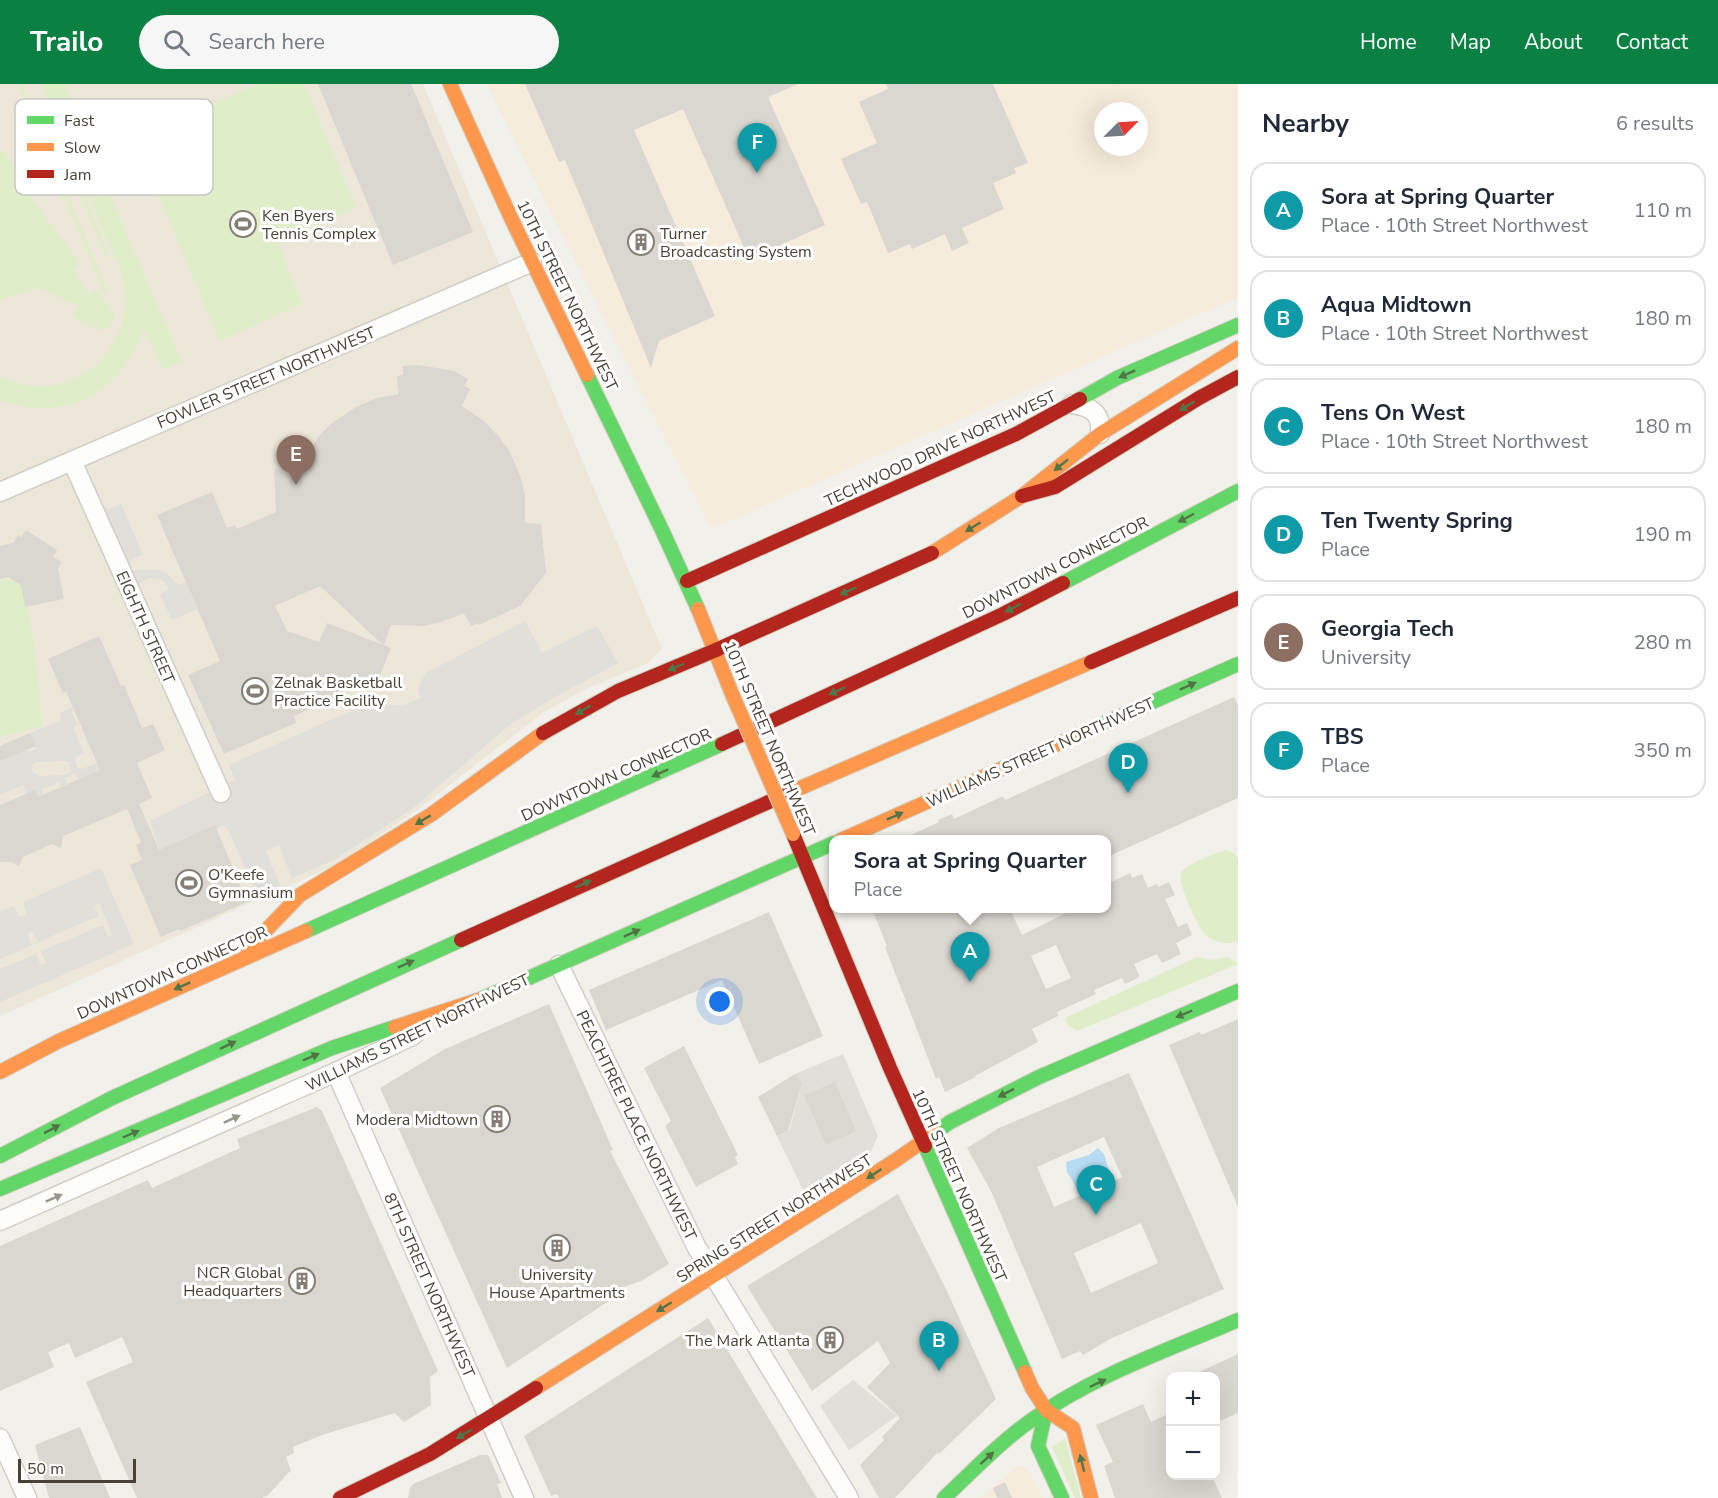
<!DOCTYPE html>
<meta charset="utf-8">
<style>
:root{--surface:#fff;--page:#f6f6f7;--text:#1f2937;--muted:#747a83;--line:#e0e1e3;--accent:#0b8043}
body{margin:0;font-family:"Nunito Sans",sans-serif;background:var(--page);color:var(--text)}
.controls{position:absolute;right:18px;bottom:18px;display:grid;overflow:hidden;border-radius:12px;box-shadow:0 6px 24px #0002}
.controls button{width:54px;height:54px;display:grid;place-items:center;padding:0;border:0;border-bottom:2px solid var(--line);background:var(--surface);color:var(--text);font:30px sans-serif}
.compass{position:absolute;left:1094px;top:18px;width:54px;height:54px;border-radius:50%;background:var(--surface);box-shadow:0 6px 24px #0002;rotate:66deg}
.scale{position:absolute;left:18px;bottom:15px;width:118px;box-sizing:border-box;padding-left:6px;border:3px solid #484135;border-top:0;font-size:16px;line-height:21px;white-space:nowrap;color:#484135;-webkit-text-stroke:4px #fff;paint-order:stroke}
.you{position:absolute;left:720px;top:918px;width:21px;height:21px;margin:-15px;border:4px solid #fff;border-radius:50%;background:#1a73e8;box-shadow:0 0 0 9px #1a73e833}
.badge{display:grid;place-items:center;width:39px;height:39px;border-radius:50%;background:var(--accent);color:#fff;font-size:20px;font-weight:700}
.pin{position:absolute;translate:-50% -50px;filter:drop-shadow(0 2px 3px #0008)}
.pin::after{content:'';position:absolute;top:32px;width:21px;height:18px;background:inherit;clip-path:polygon(0 0,100% 0,50% 100%)}
.popup{position:absolute;left:829px;top:751px;width:282px;height:78px;box-sizing:border-box;display:grid;place-content:center;border-radius:12px;background:var(--surface);filter:drop-shadow(0 2px 4px #0005);font-size:20px;white-space:nowrap;color:var(--muted)}
.popup b{font-size:22px;color:var(--text)}
.popup::after{content:'';position:absolute;left:50%;top:100%;margin-left:-12px;border:12px solid transparent;border-top-color:var(--surface)}
.list{margin:0;padding:0;list-style:none}
h2{display:flex;justify-content:space-between;align-items:center;height:78px;margin:0;padding:0 24px;font-size:26px}
h2 small{font-size:20px;font-weight:400;color:var(--muted)}
.list li{display:grid;grid-template-columns:39px 1fr auto;gap:18px;align-items:center;box-sizing:border-box;height:96px;margin:0 12px 12px;padding:0 12px;border:2px solid var(--line);border-radius:18px}
.list b{display:block;font-size:22px;white-space:nowrap}
.list p{margin:0;font-size:20px;white-space:nowrap;color:var(--muted)}
.list em{font-size:20px;font-style:normal;color:var(--muted)}
.icon{flex:none;width:33px;height:33px;fill:none;stroke:currentColor;stroke-width:2;stroke-linecap:round;stroke-linejoin:round}
.map{position:relative;flex:none;width:1238px;height:1414px;overflow:hidden}
header{display:flex;align-items:center;gap:36px;box-sizing:border-box;height:84px;padding:0 30px;background:var(--accent);color:#fff}
header strong{font-size:28px}
nav{display:flex;gap:33px;margin-inline-start:auto;font-size:21px}
.search{width:420px;height:54px;background:var(--page);display:flex;align-items:center;gap:15px;box-sizing:border-box;padding:0 21px;border-radius:33px;color:var(--muted);font-size:22px}
main{display:flex}
aside{flex:1;background:var(--surface)}
.map>svg:first-child{display:block}
.commercial{fill:#f5ecdc;fill-rule:evenodd}
.education{fill:#ede7d9}
.green{fill:#dfeec8}
.parking{fill:#e1dfda;fill-rule:evenodd}
.water{fill:#b7dbf2}
.building{fill:#dad7d1;fill-rule:evenodd}
.lines{fill:none;stroke-linecap:round;stroke-linejoin:round}
.street-casing{stroke:#d0cdc7;stroke-width:21}
.fast-casing{stroke:#d2cdc0;stroke-width:16}
.slow-casing{stroke:#d2cdc0;stroke-width:16}
.jam-casing{stroke:#d2cdc0;stroke-width:16}
.street{stroke:#fdfdfc;stroke-width:18}
.fast{stroke:#63d668;stroke-width:14}
.slow{stroke:#ff974d;stroke-width:14}
.jam{stroke:#b3261e;stroke-width:14}
.slow-bridge-casing{stroke:#d2cdc0;stroke-width:16;stroke-linecap:butt}
.slow-bridge{stroke:#ff974d;stroke-width:14}
.oneway{fill:#517547}
.oneway2{fill:#99968f}
.labels{text-anchor:middle;stroke-width:6;stroke-linejoin:round;paint-order:stroke}
.poi-label{font-size:16px;fill:#484135;stroke:#fff;text-anchor:start}
.street-label{font-size:16px;fill:#484135;stroke:#fff}
.key{fill:#fff;stroke:#c8c6c2;stroke-width:1.5}
.key-label{font-size:16px;fill:#484135}
</style>
<header>
<strong>Trailo</strong>
<div class="search"><svg class="icon" aria-label="search" viewBox="0 0 24 24"><circle cx="10" cy="10" r="6"/><path d="M15 15l6 6"/></svg>Search here</div>
<nav><a>Home</a><a>Map</a><a>About</a><a>Contact</a></nav>
</header>
<main>
<div class="map">
<svg width="1238" height="1414" viewBox="0 0 1238 1414">
<rect width="100%" height="100%" fill="#f2f0ea"/>
<g class="commercial">
<path d="M486,0H1238V213L711,445ZM1103,27H1139V63H1103Z"/>
<path d="M1017,1382H1023L1029,1387L1043,1414H981Z"/>
</g>
<path class="education" d="M0,0H423L662,565L648,579L590,603L544,628L416,727L337,780L0,932Z"/>
<g class="green">
<path d="M18,0H22L57,84L62,82L74,111L69,113L108,208L104,209L65,114L60,116L48,88L54,85Z"/>
<path d="M42,0H65L129,156L182,278L162,286L144,245C121,307 66,341 0,316V292C70,327 143,263 121,189Z"/>
<path d="M258,0H304L356,124L277,157L302,220L219,257L134,52Z"/>
<path d="M44,13L109,172L106,174L40,15Z"/>
<path d="M3,66L31,114L80,180L73,185L89,212L96,205L114,229V237L105,246C93,246 82,238 72,231L79,222L39,204L0,216V68Z"/>
<path d="M0,495L13,497L23,501L35,562L42,642L0,653Z"/>
<path d="M1226,766L1234,769L1238,775V857C1228,861 1216,859 1207,852C1198,845 1177,799 1181,789C1184,781 1217,768 1226,766Z"/>
<path d="M1197,873L1212,876L1228,873L1238,880L1077,947L1067,940L1065,934Z"/>
<path d="M1065,1354L1081,1414H1075L1052,1363Z"/>
</g>
<g class="parking">
<path d="M121,420L143,470L134,474L129,480L103,421L109,425Z"/>
<path d="M138,486H159L168,490L178,501L186,498L197,525L172,536L160,510L168,506L167,500L160,495L151,494L143,497L138,502L131,487Z"/>
<path d="M525,537L542,569L597,542L618,579L548,617L511,640L412,725L334,776L292,794L279,761L266,767L282,805L247,818L245,812L255,807L228,745H226L224,741L159,766L150,737L235,696L229,681L367,620L404,621L420,614L418,604L426,589Z"/>
<path d="M73,623L74,626L72,628L77,639L80,640L73,643L84,669L75,674L77,683L82,685L97,679L101,686L78,695L75,690L65,694L67,700L61,702L59,698L42,705L44,710L38,713L27,710L23,701L0,711V676L27,666L29,668L36,665L30,649L61,637L60,629ZM66,677L69,678L71,683V687L66,691L39,692L32,687V681L36,678Z"/>
<path d="M101,784L134,860L0,918V885L36,870L40,880L44,881L46,879L41,867L103,841L107,851L110,853L112,850L100,820L97,819L94,823L99,832L38,858L33,848H30L28,851L32,861L0,875V828L14,822L19,833L27,831L23,818Z"/>
<path d="M843,970L878,1052L871,1067L804,1108L777,1052L789,1047L802,999L795,990Z"/>
<path d="M853,1296L897,1332L849,1366L820,1322Z"/>
</g>
<path class="water" d="M1098,1064L1104,1070L1110,1090L1087,1099L1078,1106L1067,1088L1066,1078L1089,1071Z"/>
<g class="building">
<path d="M318,0H411L473,148L393,181Z"/>
<path d="M525,0H798L768,13L825,141L749,175L683,25L634,46L715,232L659,257L651,284L565,76L559,78Z"/>
<path d="M886,0H993L1028,79L1014,84L1016,89L993,99L1004,125L962,144L969,159L952,167L945,150L912,165L910,160L888,169L867,118L861,120L841,75L877,59L859,18L888,5Z"/>
<path d="M419,281L454,287L468,295L464,302L470,305L462,322L484,337L500,354L510,368L521,394L525,411V439L541,440L546,489L520,522L479,541L478,539L471,542L464,529L441,538L424,542L391,541L384,561L391,564L380,591L318,618L319,621L294,632L296,639L224,670L188,591L220,577L157,431L212,408L227,444L235,441L237,445L276,428L274,384L297,396L307,370L320,351L332,339L356,323L377,314L399,310L397,292L403,291V282ZM320,502L383,561L327,539L319,558L287,547L275,522Z"/>
<path d="M26,446L57,466L53,473L62,478L58,484L64,515L25,523L21,501L8,493L0,495V462L13,459L18,451L21,453Z"/>
<path d="M99,552L121,602L124,601L142,644L153,640L165,666L137,679L152,714L139,720L159,766L215,741L247,818L180,847L179,845L161,853L130,781L142,776L136,761L141,758L127,725L63,752L61,764L52,760L23,773L19,782L11,778H0V721L35,706L38,713L100,686L66,607L63,609L48,575Z"/>
<path d="M1234,613L1238,621V714L1107,773V756H900L939,738L938,736L952,730L954,735L1003,712L1005,716Z"/>
<path d="M30,649L36,662L0,677V662Z"/>
<path d="M1130,789L1132,794L1142,790L1148,804L1157,800L1158,803L1169,798L1175,811L1165,815L1178,843L1187,839L1192,851L1176,859L1181,870L1162,879L1157,870L1134,880L1140,893L1125,900L1122,894L1094,906L1096,910L1057,928L1058,932L1032,945L1038,958L975,992L976,993L945,1008L939,993L936,995L885,863L887,862L872,825H1010L1022,851L1074,825H1107V800ZM1056,861L1071,894L1046,905L1031,872Z"/>
<path d="M769,828L823,952L759,980L722,896L606,946L589,906Z"/>
<path d="M549,920L613,1066L610,1067L669,1180L641,1197L615,1206L618,1211L507,1284L380,1004L445,965Z"/>
<path d="M1238,935V1123L1169,961L1200,948L1201,951Z"/>
<path d="M684,962L738,1071L735,1073L738,1080L696,1103L665,1042L671,1037L644,984Z"/>
<path d="M1129,989L1224,1205L1110,1255L1083,1271L1080,1267L1062,1275L991,1107L967,1064L999,1044ZM1104,1053L1122,1093L1054,1123L1037,1083ZM1141,1139L1158,1179L1091,1209L1074,1169Z"/>
<path d="M795,990L802,999L788,1047L777,1052L758,1013Z"/>
<path d="M835,998L856,1047L826,1061L804,1011Z"/>
<path d="M317,1023L322,1027L438,1287L430,1293L431,1321L404,1338L395,1329L322,1351L293,1363L294,1369L286,1373L291,1386L268,1411L262,1414H137L86,1298L133,1278L122,1253L75,1274L69,1259L48,1268L54,1283L0,1307V1162L148,1096L152,1104L240,1064L237,1055Z"/>
<path d="M898,1110L946,1205L996,1315L939,1370L938,1368L895,1414H879L860,1381L884,1356L882,1353L900,1334L867,1303L890,1279L878,1257L812,1307L747,1202Z"/>
<path d="M708,1234L817,1414H559L557,1410L551,1412L524,1352Z"/>
<path d="M1238,1270V1329L1215,1339V1293H1188Z"/>
<path d="M1143,1320L1151,1338L1170,1329V1392H1212L1222,1414H1115L1104,1382L1113,1378L1096,1341Z"/>
<path d="M80,1343L110,1414H49L35,1361Z"/>
<path d="M480,1371H488L501,1399L497,1400L502,1414H408L410,1404L413,1400Z"/>
<path d="M1005,1398L1012,1414H997L993,1404Z"/>
</g>
<g class="lines">
<defs>
<g id="street">
<path d="M1072,320C1092,323 1102,329 1100,350"/>
<path d="M72,377L221,709"/>
<path d="M0,408L532,178"/>
<path d="M559,881L697,1164L849,1414"/>
<path d="M336,988L524,1414"/>
<path d="M0,1137L336,988L414,951"/>
<path d="M0,1354L27,1414"/>
</g>
<g id="fast">
<path d="M587,291L662,446L698,525"/>
<path d="M1080,315L1117,294L1238,241"/>
<path d="M1063,499L1238,407"/>
<path d="M1089,646L1238,580"/>
<path d="M306,847L722,660"/>
<path d="M481,915L834,759"/>
<path d="M936,1048L950,1038L1039,993L1238,907"/>
<path d="M925,1062L1025,1288"/>
<path d="M0,1072L112,1014L461,856"/>
<path d="M0,1105L332,964L395,943"/>
<path d="M1046,1326L1038,1362L1062,1414"/>
<path d="M944,1414C973,1387 1000,1358 1033,1335C1094,1291 1169,1266 1238,1236"/>
</g>
<g id="slow">
<path d="M450,0L511,134L587,291"/>
<path d="M932,469L1022,412L1100,350L1238,264"/>
<path d="M698,525L732,610"/>
<path d="M791,708L1091,578"/>
<path d="M841,756L1089,646"/>
<path d="M248,865L300,811L432,730L543,649"/>
<path d="M395,943L481,915"/>
<path d="M0,988L59,957L306,847"/>
<path d="M1025,1288L1032,1304L1046,1326L1073,1344L1091,1414"/>
<path d="M536,1304L896,1076L936,1048"/>
</g>
<g id="jam">
<path d="M1022,412L1055,403L1199,314L1238,293"/>
<path d="M687,497L1016,350L1080,315"/>
<path d="M716,566L932,469"/>
<path d="M1091,578L1238,514"/>
<path d="M543,649L618,607L716,566"/>
<path d="M722,660L1003,530L1063,499"/>
<path d="M793,750L890,984L925,1062"/>
<path d="M461,856L791,708"/>
<path d="M340,1414L430,1370L536,1304"/>
</g>
</defs>
<use href="#street" class="street-casing"/>
<use href="#fast" class="fast-casing"/>
<use href="#slow" class="slow-casing"/>
<use href="#jam" class="jam-casing"/>
<use href="#street" class="street"/>
<use href="#fast" class="fast"/>
<use href="#slow" class="slow"/>
<use href="#jam" class="jam"/>
<defs>
<path id="slow-bridge" d="M732,610L793,750"/>
</defs>
<use href="#slow-bridge" class="slow-bridge-casing"/>
<use href="#slow-bridge" class="slow-bridge"/>
</g>
<defs><path id="oneway-solid" d="M-6-.8H1V-3.2L6.5 0L1 3.2V.8H-6Z" transform="scale(1.5)"/></defs>
<g class="oneway">
<use href="#oneway-solid" transform="translate(1127 290) rotate(156)"/>
<use href="#oneway-solid" transform="translate(1187 322) rotate(149)"/>
<use href="#oneway-solid" transform="translate(1061 381) rotate(141)"/>
<use href="#oneway-solid" transform="translate(1186 434) rotate(152)"/>
<use href="#oneway-solid" transform="translate(973 443) rotate(148)"/>
<use href="#oneway-solid" transform="translate(848 507) rotate(156)"/>
<use href="#oneway-solid" transform="translate(1013 524) rotate(153)"/>
<use href="#oneway-solid" transform="translate(676 583) rotate(157)"/>
<use href="#oneway-solid" transform="translate(1188 602) rotate(-24)"/>
<use href="#oneway-solid" transform="translate(837 607) rotate(155)"/>
<use href="#oneway-solid" transform="translate(583 626) rotate(151)"/>
<use href="#oneway-solid" transform="translate(660 689) rotate(156)"/>
<use href="#oneway-solid" transform="translate(895 732) rotate(-24)"/>
<use href="#oneway-solid" transform="translate(423 736) rotate(149)"/>
<use href="#oneway-solid" transform="translate(583 800) rotate(-24)"/>
<use href="#oneway-solid" transform="translate(632 849) rotate(-24)"/>
<use href="#oneway-solid" transform="translate(406 880) rotate(-24)"/>
<use href="#oneway-solid" transform="translate(182 902) rotate(156)"/>
<use href="#oneway-solid" transform="translate(1184 930) rotate(157)"/>
<use href="#oneway-solid" transform="translate(228 961) rotate(-25)"/>
<use href="#oneway-solid" transform="translate(311 973) rotate(-23)"/>
<use href="#oneway-solid" transform="translate(1006 1009) rotate(153)"/>
<use href="#oneway-solid" transform="translate(52 1045) rotate(-27)"/>
<use href="#oneway-solid" transform="translate(131 1050) rotate(-23)"/>
<use href="#oneway-solid" transform="translate(874 1090) rotate(147)"/>
<use href="#oneway-solid" transform="translate(664 1223) rotate(148)"/>
<use href="#oneway-solid" transform="translate(1098 1299) rotate(-25)"/>
<use href="#oneway-solid" transform="translate(464 1350) rotate(150)"/>
<use href="#oneway-solid" transform="translate(987 1374) rotate(-42)"/>
<use href="#oneway-solid" transform="translate(1082 1379) rotate(-104)"/>
</g>
<g class="oneway2">
<use href="#oneway-solid" transform="translate(232 1035) rotate(-24)"/>
<use href="#oneway-solid" transform="translate(54 1114) rotate(-24)"/>
</g>
<defs>
<symbol id="stadium-ring" viewBox="-11 -11 22 22"><circle r="9.5" fill="#fff" stroke="#847e74" stroke-width="1.5"/><path d="M0-5a6.5 5 0 1 0 0 10a6.5 5 0 1 0 0-10ZM-3.5-1.8h7v3.6h-7Z" fill="#847e74"/></symbol>
<symbol id="building-ring" viewBox="-11 -11 22 22"><circle r="9.5" fill="#fff" stroke="#847e74" stroke-width="1.5"/><path d="M-4-6H4V6H1V3H-1V6H-4ZM-2.5-4.3h1.7v1.8h-1.7ZM.8-4.3h1.7v1.8H.8ZM-2.5-1h1.7V.8h-1.7ZM.8-1h1.7V.8H.8Z" fill="#847e74"/></symbol>
</defs>
<g fill-rule="evenodd">
<use href="#stadium-ring" x="228" y="125" width="30" height="30"/>
<use href="#building-ring" x="626" y="143" width="30" height="30"/>
<use href="#stadium-ring" x="240" y="592" width="30" height="30"/>
<use href="#stadium-ring" x="174" y="784" width="30" height="30"/>
<use href="#building-ring" x="482" y="1020" width="30" height="30"/>
<use href="#building-ring" x="542" y="1149" width="30" height="30"/>
<use href="#building-ring" x="287" y="1182" width="30" height="30"/>
<use href="#building-ring" x="815" y="1241" width="30" height="30"/>
</g>
<g class="labels">
<g class="poi-label">
<text x="262" y="137">Ken Byers<tspan x="262" dy="18">Tennis Complex</tspan></text>
<text x="660" y="155">Turner<tspan x="660" dy="18">Broadcasting System</tspan></text>
<text x="274" y="604">Zelnak Basketball<tspan x="274" dy="18">Practice Facility</tspan></text>
<text x="208" y="796">O'Keefe<tspan x="208" dy="18">Gymnasium</tspan></text>
<text x="478" y="1041" text-anchor="end">Modera Midtown</text>
<text x="282" y="1194" text-anchor="end">NCR Global<tspan x="282" dy="18">Headquarters</tspan></text>
<text x="557" y="1196" text-anchor="middle">University<tspan x="557" dy="18">House Apartments</tspan></text>
<text x="810" y="1262" text-anchor="end">The Mark Atlanta</text>
</g>
<g class="street-label">
<text transform="translate(568 211) rotate(64)" y="6">10TH STREET NORTHWEST</text>
<text transform="translate(266 293) rotate(-23)" y="6">FOWLER STREET NORTHWEST</text>
<text transform="translate(940 364) rotate(-25)" y="6">TECHWOOD DRIVE NORTHWEST</text>
<text transform="translate(1055 483) rotate(-27)" y="6">DOWNTOWN CONNECTOR</text>
<text transform="translate(146 543) rotate(66)" y="6">EIGHTH STREET</text>
<text transform="translate(770 654) rotate(67)" y="6">10TH STREET NORTHWEST</text>
<text transform="translate(1040 668) rotate(-24)" y="6">WILLIAMS STREET NORTHWEST</text>
<text transform="translate(616 690) rotate(-24)" y="6">DOWNTOWN CONNECTOR</text>
<text transform="translate(172 888) rotate(-24)" y="6">DOWNTOWN CONNECTOR</text>
<text transform="translate(417 948) rotate(-26)" y="6">WILLIAMS STREET NORTHWEST</text>
<text transform="translate(637 1041) rotate(64)" y="6">PEACHTREE PLACE NORTHWEST</text>
<text transform="translate(960 1101) rotate(66)" y="6">10TH STREET NORTHWEST</text>
<text transform="translate(774 1134) rotate(-32)" y="6">SPRING STREET NORTHWEST</text>
<text transform="translate(430 1201) rotate(66)" y="6">8TH STREET NORTHWEST</text>
</g>
</g>
<rect x="15" y="15" width="198" height="96" rx="9" class="key"/>
<rect x="27" y="32" width="27" height="8" fill="#63d668"/>
<rect x="27" y="59" width="27" height="8" fill="#ff974d"/>
<rect x="27" y="86" width="27" height="8" fill="#b3261e"/>
<g class="key-label">
<text x="64" y="42">Fast</text>
<text x="64" y="69">Slow</text>
<text x="64" y="96">Jam</text>
</g>
</svg>
<div class="controls">
<button>+</button>
<button>−</button>
</div>
<svg class="compass" viewBox="-18 -18 36 36"><path d="M0-13l5 13h-10z" fill="#e53935"/><path d="M0 13l5-13h-10z" fill="#747a83"/></svg>
<div class="scale">50 m</div>
<div class="you"></div>
<div class="pin badge" style="left:970px;top:898px;background:#0f9aa8">A</div>
<div class="popup"><b>Sora at Spring Quarter</b>Place</div>
<div class="pin badge" style="left:939px;top:1287px;background:#0f9aa8">B</div>
<div class="pin badge" style="left:1096px;top:1131px;background:#0f9aa8">C</div>
<div class="pin badge" style="left:1128px;top:709px;background:#0f9aa8">D</div>
<div class="pin badge" style="left:296px;top:401px;background:#8d6e63">E</div>
<div class="pin badge" style="left:757px;top:89px;background:#0f9aa8">F</div>
</div>
<aside>
<h2>Nearby<small>6 results</small></h2>
<ul class="list">
<li><span class="badge" style="background:#0f9aa8">A</span><div><b>Sora at Spring Quarter</b><p>Place · 10th Street Northwest</p></div><em>110 m</em></li>
<li><span class="badge" style="background:#0f9aa8">B</span><div><b>Aqua Midtown</b><p>Place · 10th Street Northwest</p></div><em>180 m</em></li>
<li><span class="badge" style="background:#0f9aa8">C</span><div><b>Tens On West</b><p>Place · 10th Street Northwest</p></div><em>180 m</em></li>
<li><span class="badge" style="background:#0f9aa8">D</span><div><b>Ten Twenty Spring</b><p>Place</p></div><em>190 m</em></li>
<li><span class="badge" style="background:#8d6e63">E</span><div><b>Georgia Tech</b><p>University</p></div><em>280 m</em></li>
<li><span class="badge" style="background:#0f9aa8">F</span><div><b>TBS</b><p>Place</p></div><em>350 m</em></li>
</ul>
</aside>
</main>
